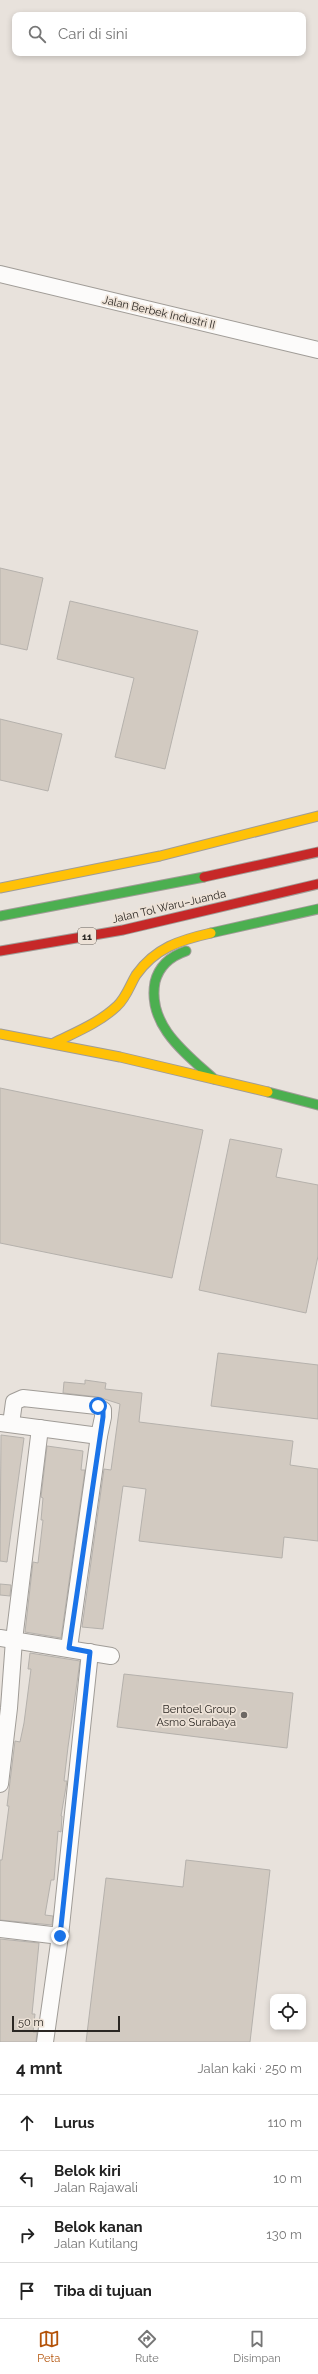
<!DOCTYPE html>
<html lang="id">
<meta charset="utf-8">
<style>
:root{--surface:#fff;--page:#f2f2f2;--text:#222;--muted:#767676;--line:#e0e0e0;--accent:#b45309}
body{margin:0;font-family:Raleway,sans-serif;background:var(--page);color:var(--text)}
.controls{position:absolute;right:12px;bottom:12px;display:grid;overflow:hidden;border-radius:8px;box-shadow:0 2px 6px #0003}
.controls button{width:36px;height:36px;display:grid;place-items:center;padding:0;border:0;border-bottom:1px solid var(--line);background:var(--surface);color:var(--text);font:20px sans-serif}
.scale{position:absolute;left:12px;bottom:10px;width:108px;box-sizing:border-box;padding-left:4px;border:2px solid #2b2723;border-top:0;font-size:11px;line-height:14px;white-space:nowrap;color:#2b2723;-webkit-text-stroke:3px #ede2d7;paint-order:stroke}
.stop{position:absolute;width:12px;height:12px;margin:-9px;border:3px solid #1a73e8;border-radius:50%;background:#fff}
.stop.end{background:#1a73e8;border-color:#fff;box-shadow:0 1px 4px #0008}
.list{margin:0;padding:0;list-style:none}
h2{display:flex;justify-content:space-between;align-items:center;height:52px;margin:0;padding:0 16px;font-size:17px}
h2 small{font-size:13px;font-weight:400;color:var(--muted)}
.list li{display:grid;grid-template-columns:26px 1fr auto;gap:12px;align-items:center;box-sizing:border-box;height:56px;padding:0 16px;border-top:1px solid var(--line)}
.list b{display:block;font-size:15px;white-space:nowrap}
.list p{margin:0;font-size:13px;white-space:nowrap;color:var(--muted)}
.list em{font-size:13px;font-style:normal;color:var(--muted)}
.icon{flex:none;width:22px;height:22px;fill:none;stroke:currentColor;stroke-width:2;stroke-linecap:round;stroke-linejoin:round}
.map{position:relative;flex:none;width:318px;height:2042px;overflow:hidden}
.search{position:absolute;background:var(--surface);box-shadow:0 2px 6px #0003;left:12px;right:12px;top:12px;height:44px;display:flex;align-items:center;gap:10px;box-sizing:border-box;padding:0 14px;border-radius:8px;color:var(--muted);font-size:15px}
.sheet{height:276px;background:var(--surface)}
nav{display:flex;justify-content:space-around;align-items:center;box-sizing:border-box;height:56px;border-top:1px solid var(--line);background:var(--surface);font-size:11px;color:var(--muted)}
nav a{display:grid;justify-items:center;gap:2px}
nav .on{color:var(--accent)}
.map>svg:first-child{display:block}
.building{fill:#d2cac1;stroke:#b5b1ac}
.lines{fill:none;stroke-linecap:round;stroke-linejoin:round}
.street-casing{stroke:#a09c97;stroke-width:18}
.fast-casing{stroke:#a09c97;stroke-width:11}
.slow-casing{stroke:#a09c97;stroke-width:11}
.jam-casing{stroke:#a09c97;stroke-width:11}
.street{stroke:#fcfbfa;stroke-width:16}
.fast{stroke:#4caf50;stroke-width:9}
.slow{stroke:#ffc107;stroke-width:9}
.jam{stroke:#c62828;stroke-width:9}
.route{stroke:#1a73e8;stroke-width:5}
.poi-dot{fill:#6d6864;stroke:#ede2d7;stroke-width:1.5}
.labels{text-anchor:middle;stroke-width:3.5;stroke-linejoin:round;paint-order:stroke}
.shield{fill:#ede2d7;stroke:#655f59;stroke-width:1}
.shield-label{font-size:10px;font-weight:bold;fill:#2b2723}
.street-label{font-size:11px;fill:#2b2723;stroke:#ede2d7}
.poi-label{font-size:11px;fill:#2b2723;stroke:#ede2d7;text-anchor:end}
</style>
<div class="map">
<svg width="318" height="2042" viewBox="0 0 318 2042">
<rect width="100%" height="100%" fill="#e8e2dc"/>
<g class="building">
<path d="M0,568L43,578L27,650L0,644Z"/>
<path d="M70,601L198,631L165,769L115,757L134,678L57,659Z"/>
<path d="M0,719L62,734L48,791L0,780Z"/>
<path d="M0,1088L203,1130L172,1278L0,1243Z"/>
<path d="M230,1139L282,1149L276,1177L318,1185V1256L306,1313L199,1290Z"/>
<path d="M218,1353L318,1365V1419L211,1406Z"/>
<path d="M85,1380L106,1383L105,1389L142,1393L139,1422L293,1441L290,1465L318,1469V1541L284,1537L282,1558L139,1541L146,1489L123,1486L103,1629L82,1627L104,1469L111,1470L120,1404L98,1397L63,1393L64,1382L85,1384Z"/>
<path d="M1,1435L24,1438L7,1562L0,1561Z"/>
<path d="M47,1446L83,1451L81,1470H85L61,1638L25,1632L33,1562L38,1563L43,1520H41L43,1498L41,1497Z"/>
<path d="M0,1584L11,1585L10,1596L0,1595Z"/>
<path d="M30,1653L80,1661L68,1747L64,1781H67L61,1816H62L61,1832L58,1831L54,1880H51L45,1915L53,1916L52,1925L0,1920V1860H2L9,1806H7L15,1741L20,1742L24,1723L31,1669H28Z"/>
<path d="M124,1674L293,1693L287,1748L117,1727Z"/>
<path d="M186,1860L270,1870L250,2042H86L106,1878L183,1887Z"/>
<path d="M0,1939L39,1943L32,2014H35L33,2032H37L36,2042H0Z"/>
</g>
<g class="lines">
<defs>
<g id="street">
<path d="M0,274L318,350"/>
<path d="M0,1423L99,1436"/>
<path d="M11,1424L14,1402L23,1398L97,1406L103,1410V1417L99,1436L69,1648"/>
<path d="M0,1638L111,1656"/>
<path d="M0,1784L9,1708L14,1640L40,1428"/>
<path d="M0,1929L60,1936"/>
<path d="M45,2042L60,1936L90,1652"/>
</g>
<g id="fast">
<path d="M0,916L204,877"/>
<path d="M211,933L318,909"/>
<path d="M186,951C171,956 159,966 155,982C147,1025 185,1053 214,1079"/>
<path d="M268,1092L318,1105"/>
</g>
<g id="slow">
<path d="M0,888L160,856L318,816"/>
<path d="M0,1034L120,1057L268,1092"/>
<path d="M54,1043C76,1032 99,1023 117,1006C126,998 130,985 136,975C155,948 180,940 211,933"/>
</g>
<g id="jam">
<path d="M204,877L318,852"/>
<path d="M0,951L123,930L318,884"/>
</g>
</defs>
<use href="#street" class="street-casing"/>
<use href="#fast" class="fast-casing"/>
<use href="#slow" class="slow-casing"/>
<use href="#jam" class="jam-casing"/>
<use href="#street" class="street"/>
<use href="#fast" class="fast"/>
<use href="#slow" class="slow"/>
<use href="#jam" class="jam"/>
</g>
<g class="lines">
<path class="route" d="M60,1936L90,1652L69,1648L103,1417V1410L98,1406"/>
</g>
<circle class="poi-dot" cx="244" cy="1715" r="4"/>
<g class="labels">
<rect class="shield" x="78" y="928" width="18" height="16" rx="3"/>
<g class="shield-label">
<text x="87" y="940">11</text>
</g>
<g class="street-label">
<text transform="translate(159 312) rotate(13)" y="4">Jalan Berbek Industri II</text>
<text transform="translate(169 906) rotate(-13)" y="4">Jalan Tol Waru–Juanda</text>
</g>
<g class="poi-label">
<text x="236" y="1713">Bentoel Group<tspan x="236" dy="13">Asmo Surabaya</tspan></text>
</g>
</g>
</svg>
<div class="controls">
<button><svg class="icon" aria-label="locate" viewBox="0 0 24 24"><circle cx="12" cy="12" r="6"/><path d="M12 2v4M12 18v4M2 12h4M18 12h4"/></svg></button>
</div>
<div class="scale">50 m</div>
<div class="stop" style="left:98px;top:1406px"></div>
<div class="stop end" style="left:60px;top:1936px"></div>
<div class="search"><svg class="icon" aria-label="search" viewBox="0 0 24 24"><circle cx="10" cy="10" r="6"/><path d="M15 15l6 6"/></svg>Cari di sini</div>
</div>
<section class="sheet">
<h2>4 mnt<small>Jalan kaki · 250 m</small></h2>
<ul class="list">
<li><svg class="icon" aria-label="ahead" viewBox="0 0 24 24"><path d="M12 20V5M6 11l6-6 6 6"/></svg><div><b>Lurus</b></div><em>110 m</em></li>
<li><svg class="icon" aria-label="left" viewBox="0 0 24 24"><path d="M17 20v-9H6M10 6l-5 5 5 5"/></svg><div><b>Belok kiri</b><p>Jalan Rajawali</p></div><em>10 m</em></li>
<li><svg class="icon" aria-label="right" viewBox="0 0 24 24"><path d="M7 20v-9h11M14 6l5 5-5 5"/></svg><div><b>Belok kanan</b><p>Jalan Kutilang</p></div><em>130 m</em></li>
<li><svg class="icon" aria-label="arrive" viewBox="0 0 24 24"><path d="M6 21V4h12l-3 4 3 4H6"/></svg><div><b>Tiba di tujuan</b></div></li>
</ul>
</section>
<nav>
<a class="on"><svg class="icon" aria-label="map" viewBox="0 0 24 24"><path d="M3 6l6-2 6 2 6-2v14l-6 2-6-2-6 2zM9 4v14M15 6v14"/></svg>Peta</a>
<a><svg class="icon" aria-label="directions" viewBox="0 0 24 24"><path d="M12 3l9 9-9 9-9-9zM9 14v-3h6M13 9l2 2-2 2"/></svg>Rute</a>
<a><svg class="icon" aria-label="saved" viewBox="0 0 24 24"><path d="M7 4h10v16l-5-4-5 4z"/></svg>Disimpan</a>
</nav>
